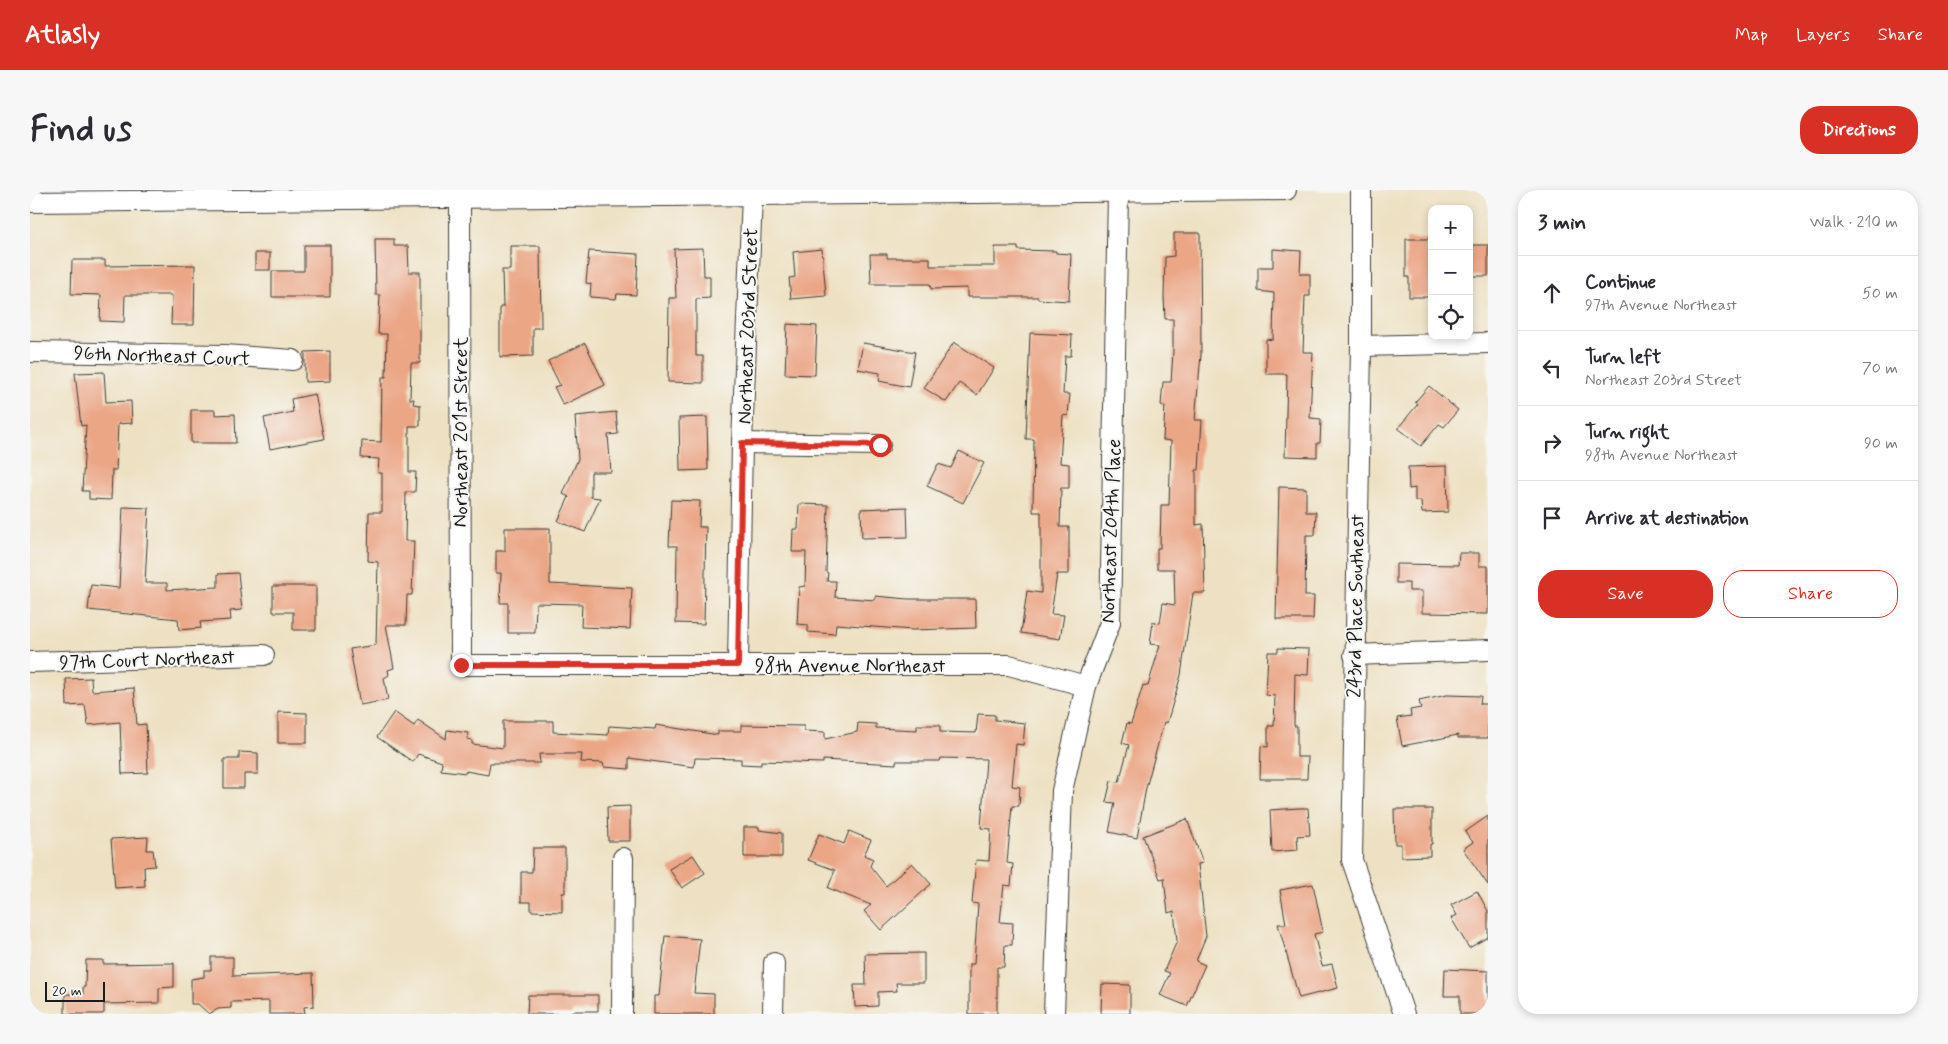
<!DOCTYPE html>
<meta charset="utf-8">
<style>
:root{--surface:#fff;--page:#f7f7f7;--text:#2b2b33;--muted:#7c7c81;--line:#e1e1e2;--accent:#d93025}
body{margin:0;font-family:Mynerve,sans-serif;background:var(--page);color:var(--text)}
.controls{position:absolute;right:15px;top:15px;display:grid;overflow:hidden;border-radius:10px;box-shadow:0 2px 8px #0003}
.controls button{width:45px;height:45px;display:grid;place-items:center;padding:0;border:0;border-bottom:1px solid var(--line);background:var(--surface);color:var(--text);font:25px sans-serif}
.scale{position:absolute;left:15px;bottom:12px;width:60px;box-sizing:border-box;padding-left:5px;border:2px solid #1c1c1c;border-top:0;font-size:14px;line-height:18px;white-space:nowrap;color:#1c1c1c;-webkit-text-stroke:4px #f6f6f2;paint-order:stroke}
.stop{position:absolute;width:15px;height:15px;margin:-11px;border:4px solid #d93025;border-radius:50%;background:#fff}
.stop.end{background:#d93025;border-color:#fff;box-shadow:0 1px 5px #0008}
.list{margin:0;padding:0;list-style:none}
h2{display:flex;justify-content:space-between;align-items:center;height:65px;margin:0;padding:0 20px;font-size:21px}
h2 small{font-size:16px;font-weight:400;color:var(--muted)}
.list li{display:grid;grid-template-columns:32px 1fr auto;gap:15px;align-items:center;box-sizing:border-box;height:75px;padding:0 20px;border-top:1px solid var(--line)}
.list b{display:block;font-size:19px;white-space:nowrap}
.list p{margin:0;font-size:16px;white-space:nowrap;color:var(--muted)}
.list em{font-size:16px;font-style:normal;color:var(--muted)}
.actions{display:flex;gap:10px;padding:15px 20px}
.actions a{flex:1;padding:11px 0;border:1px solid var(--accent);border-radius:20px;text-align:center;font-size:18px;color:var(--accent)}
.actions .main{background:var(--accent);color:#fff}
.icon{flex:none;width:28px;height:28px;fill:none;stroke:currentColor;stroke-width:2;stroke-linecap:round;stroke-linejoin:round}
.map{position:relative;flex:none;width:1458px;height:824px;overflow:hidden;border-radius:20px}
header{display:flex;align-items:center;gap:30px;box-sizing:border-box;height:70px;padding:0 25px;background:var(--accent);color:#fff}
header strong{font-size:24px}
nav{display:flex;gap:28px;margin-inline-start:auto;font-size:18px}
.intro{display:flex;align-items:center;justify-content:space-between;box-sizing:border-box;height:120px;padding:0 30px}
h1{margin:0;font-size:35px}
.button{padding:12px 22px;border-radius:20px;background:var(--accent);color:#fff;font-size:18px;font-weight:700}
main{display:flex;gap:30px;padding:0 30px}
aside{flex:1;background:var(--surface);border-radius:20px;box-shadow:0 2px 8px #0003}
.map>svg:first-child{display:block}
.building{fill:#eba686}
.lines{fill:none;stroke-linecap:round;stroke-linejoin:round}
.minor-casing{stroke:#3c3a35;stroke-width:22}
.minor{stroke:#fff;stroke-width:20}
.route{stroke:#d93025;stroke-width:6}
.labels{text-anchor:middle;stroke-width:4;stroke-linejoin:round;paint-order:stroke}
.street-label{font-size:20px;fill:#1c1c1c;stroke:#f6f6f2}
</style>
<header>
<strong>Atlasly</strong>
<nav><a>Map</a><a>Layers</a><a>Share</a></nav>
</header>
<div class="intro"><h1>Find us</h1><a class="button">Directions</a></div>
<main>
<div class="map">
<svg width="1458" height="824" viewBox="0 0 1458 824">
<rect width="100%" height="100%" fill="#f6f6f2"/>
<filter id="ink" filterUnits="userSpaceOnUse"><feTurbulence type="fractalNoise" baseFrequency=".02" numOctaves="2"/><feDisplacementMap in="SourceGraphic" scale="10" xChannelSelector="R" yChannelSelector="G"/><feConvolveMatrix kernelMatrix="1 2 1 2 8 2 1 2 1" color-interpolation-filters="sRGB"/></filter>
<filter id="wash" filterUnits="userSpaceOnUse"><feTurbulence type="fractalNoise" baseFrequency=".0096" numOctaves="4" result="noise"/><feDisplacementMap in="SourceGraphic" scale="20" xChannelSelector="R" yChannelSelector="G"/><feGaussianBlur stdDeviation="1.12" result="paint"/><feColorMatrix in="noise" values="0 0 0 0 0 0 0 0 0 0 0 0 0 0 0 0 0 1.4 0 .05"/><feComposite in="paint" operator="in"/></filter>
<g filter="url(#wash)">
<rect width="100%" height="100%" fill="#eee1c3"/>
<g id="blocks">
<g class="building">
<path d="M1144,43H1170L1171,165L1165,230H1172L1169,280H1166V335L1173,334L1175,403H1163L1151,485L1137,533L1134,532L1116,598L1107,648L1079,642L1085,613L1076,612L1081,591L1089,592L1099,555L1092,553L1097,533L1101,534L1113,495L1118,496L1130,455L1120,454L1123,432L1130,433L1133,413L1145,415L1144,379H1127V358H1130L1131,315H1139L1141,251L1133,250L1135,216L1131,215L1133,192H1141L1143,161V129H1135L1134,106L1135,67L1144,66Z"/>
<path d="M345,49H364V56H378L379,82H390V173H381L380,209H384L383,214L390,215V236H379V282H386L385,302H376L375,351H384L382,405H377L376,435H356L364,478L358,480L359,485L354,488L358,510L330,515L320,459L346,455L348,372L338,371L339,322H352V283H348L349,269L331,268L332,251L351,252L352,187H356L357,144H348L350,105H346Z"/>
<path d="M1376,49H1402V107H1379V87H1376Z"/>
<path d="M274,55H300V107H242V81H274Z"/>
<rect x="1439" y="55" width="19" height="31"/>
<path d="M480,56H510L511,138H503V166L470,167V117H473L472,80H480Z"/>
<path d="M965,57H988V60L1026,61V63L1041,64L1039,111L1008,109V107H937V98L901,99L900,94H841L840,64H857V68H900V76H965Z"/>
<path d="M673,58L674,86H680V108L666,109V166H673V193L638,192L639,108H646L644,59Z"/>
<path d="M792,59L796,106L761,109L759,88L765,87L763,62Z"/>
<path d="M1243,59L1271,61L1270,84H1280V106H1275L1273,162H1283L1280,228L1291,229L1290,253H1287V267L1255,266L1257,184H1236V149L1243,150L1244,103L1228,101V77H1243Z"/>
<path d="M559,61L608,64L606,105L587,104L586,109L560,107L561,94L556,93Z"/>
<rect x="225" y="63" width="15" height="17"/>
<path d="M42,70H75V76L165,75L164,135H141L142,105H95L94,132L70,131L71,105L41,104Z"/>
<path d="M757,134L787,136L785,185L755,184Z"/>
<path d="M1000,143L1042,145L1041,166H1035L1033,204H1040L1038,226L1033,225L1030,273L1039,274V298H1031L1030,337H1039V384H1027L1021,424L1034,425L1030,449L991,443L997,401L1011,403V322H1003L1004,249H996Z"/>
<path d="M924,152L964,178L947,205L929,193L916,212L894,198Z"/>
<path d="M555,153L575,195L533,215L524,197L530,195L518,171Z"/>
<path d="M833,153L885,162L879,197L849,191L850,183L828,179Z"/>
<path d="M300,161V191L275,192V162Z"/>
<path d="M74,182L76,212L101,211L102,233L88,234L86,280H82L81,310L59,309V301H52L56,235L51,236L45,183Z"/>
<path d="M1399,196L1428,220L1414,237L1409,234L1391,256L1368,238L1388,214L1385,212Z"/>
<path d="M285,204L294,249L240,259L234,228L263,222L261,209Z"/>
<path d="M161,220H185V225L205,224L206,253H161Z"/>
<path d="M586,222L588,244L578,245L581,282H561V307L570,308L555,342L528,331L539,307L533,304L548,269L545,226Z"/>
<path d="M677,227L678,280L650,281L649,228Z"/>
<path d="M929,261L954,273L933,313L897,296L908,274L921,278Z"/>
<path d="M1417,276L1418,322L1392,323L1391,311H1385V298L1379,299L1378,277Z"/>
<path d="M1249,297L1276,298V322H1286L1285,345H1276L1275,406H1284L1283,429H1246Z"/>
<path d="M641,310L670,311L669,337H676L674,434L646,433L647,356H639Z"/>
<path d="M769,314L798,315L796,382L798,383L797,391H806L805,407L845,410V406L878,409H945L946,438L882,440L806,434L805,444L778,442V435L767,434L769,397L775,396L776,362H762L763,339H768Z"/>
<path d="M93,317L119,318L115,393H137V400L188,397V384L208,383L212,420L200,421L201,430L170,432L171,438L149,440L148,429L58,420L61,395L89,398Z"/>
<path d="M877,317L878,347L832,348L831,319Z"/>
<path d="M475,338H520V394L602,398L600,439L551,437L552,414L506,413L505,443H478V413H470L471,383H466V361H475Z"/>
<path d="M1429,363H1449V376H1458V424L1392,423V401H1379V393H1366V374L1428,375Z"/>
<path d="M243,396H286V440H263V422H243Z"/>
<path d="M1248,458L1279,459L1278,485L1265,484L1264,536H1267V567H1278L1277,589H1230L1231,556L1238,557V536H1244L1245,506L1236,505L1238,462H1248Z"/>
<path d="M61,488L62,501L104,498L107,535L116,534L118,583L92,584L90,532L58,535L55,515L37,516L36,489Z"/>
<path d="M1417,505L1451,506L1450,514H1458V548H1428V545L1372,556L1367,528L1381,526L1380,520L1391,518L1389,511Z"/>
<path d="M248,522L277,523V553H248Z"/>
<path d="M364,522L384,536L388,530L416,549L417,540L438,543L437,549L442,550V554L473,558V531H523V542L578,545L579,536L625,539L626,535L688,545V541H711V535L774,536V541L795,542V549L827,542L828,533L846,534V538L887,540V535H910V542L946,543L948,524L965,525V530L995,533L993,555L986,554L982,596L990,597L989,616H982L977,673L983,674L981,696L974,695L970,732L983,733L982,755H975L974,777H967V824H939V774H944L948,714L942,713L946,670L959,671L961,639L951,638L956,569L911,568L910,571H866V574L793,570V573L731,571V575L711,574V569L665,568L664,577L599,568V579L574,577L573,573L551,572L552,564H509L510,573H460L458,585L436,581V583L411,580L412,572L388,564L383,572L347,547Z"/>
<path d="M209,562L228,563V584H214V598H194V569H209Z"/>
<path d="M600,616V651H578L577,617Z"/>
<path d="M1269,618H1278L1280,645L1267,646L1268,660L1242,662L1240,620Z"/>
<path d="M1364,619H1402V654H1400V666L1371,667V654H1365Z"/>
<path d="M1458,626V695L1433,659L1443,652L1435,642Z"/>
<path d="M1157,629L1173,673L1168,674L1176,746L1166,771L1175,775L1157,816L1130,805L1140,783L1134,781L1147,751L1144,721L1138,723L1134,688L1130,689L1113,646Z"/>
<path d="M714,637H729V640L752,643V667H714Z"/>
<path d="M819,641L841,650L834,665L843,669L840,676L856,696L882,673L901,694L851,740L834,721L841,715L798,698L805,680L778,670L789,644L814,654Z"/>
<path d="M118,647L117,660H123L125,676L114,677L115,696L85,698L81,649Z"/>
<path d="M503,658H535V703H532V722L501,721V712H491V682H502Z"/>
<path d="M663,665L675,683L652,698L639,679Z"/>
<path d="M1283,694L1293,742L1284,744L1292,776L1302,774L1308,798L1269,808L1248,734H1256L1250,700Z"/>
<path d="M1447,701L1458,721V747L1439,758L1421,728L1427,725L1421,715Z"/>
<path d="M635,746L670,749L664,803L684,804V824H624V806H629Z"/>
<path d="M894,763V793H866L867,801L848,802V816L825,817L824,795H836L835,764Z"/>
<path d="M181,767H203V786L283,783L284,816L274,817L275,824H239V811L201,812V818L188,819L179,824L168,814H161V789L174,787V780H181Z"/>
<path d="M56,770H73V774L144,773V797L129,798V813L74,814V823L72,824H35V804L53,805V797H55Z"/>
<path d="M1415,779L1458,781V824H1430V806H1414Z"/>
<path d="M1072,794L1100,795V824H1071Z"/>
<path d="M498,805H568V821H542V824H497Z"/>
</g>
</g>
</g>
<g filter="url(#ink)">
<use href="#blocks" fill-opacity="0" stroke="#3c3a35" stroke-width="1"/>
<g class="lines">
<defs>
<g id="minor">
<path d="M1331,0V156L1322,670L1374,824"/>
<path d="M430,8L431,475H979L1056,496"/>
<path d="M0,12L1256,0"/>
<path d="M1331,156L1458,153"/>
<path d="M0,162L195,165L263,170"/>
<path d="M712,253L850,255"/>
<path d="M1324,465L1458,460"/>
<path d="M0,472L234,465"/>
<path d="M708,475L712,253L722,6"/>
<path d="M592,824L593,668"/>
<path d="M743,824L744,773"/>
<path d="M1024,824L1032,601L1056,496L1080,433L1088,3"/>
</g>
</defs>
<use href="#minor" class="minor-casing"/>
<use href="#minor" class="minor"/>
</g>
</g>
<g class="lines" filter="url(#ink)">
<path class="route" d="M431,475H708L712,253L850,255"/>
</g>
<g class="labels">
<g class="street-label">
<text transform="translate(717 136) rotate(-88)" y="7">Northeast 203rd Street</text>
<text transform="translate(132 165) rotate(2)" y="7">96th Northeast Court</text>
<text transform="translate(430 242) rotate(-90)" y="7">Northeast 201st Street</text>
<text transform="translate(1080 341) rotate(-88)" y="7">Northeast 204th Place</text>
<text transform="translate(1325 416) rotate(-89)" y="7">243rd Place Southeast</text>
<text transform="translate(117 469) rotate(-2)" y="7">97th Court Northeast</text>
<text x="820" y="482">98th Avenue Northeast</text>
</g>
</g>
</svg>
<div class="controls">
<button>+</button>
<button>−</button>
<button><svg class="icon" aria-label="locate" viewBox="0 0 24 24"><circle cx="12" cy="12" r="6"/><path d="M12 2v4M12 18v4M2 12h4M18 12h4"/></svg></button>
</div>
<div class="scale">20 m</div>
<div class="stop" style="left:850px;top:255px"></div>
<div class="stop end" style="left:431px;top:475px"></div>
</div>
<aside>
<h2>3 min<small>Walk · 210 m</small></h2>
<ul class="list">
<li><svg class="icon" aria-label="ahead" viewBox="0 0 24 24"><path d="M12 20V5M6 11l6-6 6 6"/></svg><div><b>Continue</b><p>97th Avenue Northeast</p></div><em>50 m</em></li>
<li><svg class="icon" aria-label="left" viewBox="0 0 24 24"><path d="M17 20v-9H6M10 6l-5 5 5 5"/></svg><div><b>Turn left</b><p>Northeast 203rd Street</p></div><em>70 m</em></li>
<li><svg class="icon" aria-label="right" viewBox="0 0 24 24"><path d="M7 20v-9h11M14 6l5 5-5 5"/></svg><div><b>Turn right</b><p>98th Avenue Northeast</p></div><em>90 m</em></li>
<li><svg class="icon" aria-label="arrive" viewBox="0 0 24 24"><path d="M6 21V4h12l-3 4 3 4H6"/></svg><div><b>Arrive at destination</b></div></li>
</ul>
<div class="actions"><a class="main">Save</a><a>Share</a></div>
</aside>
</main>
